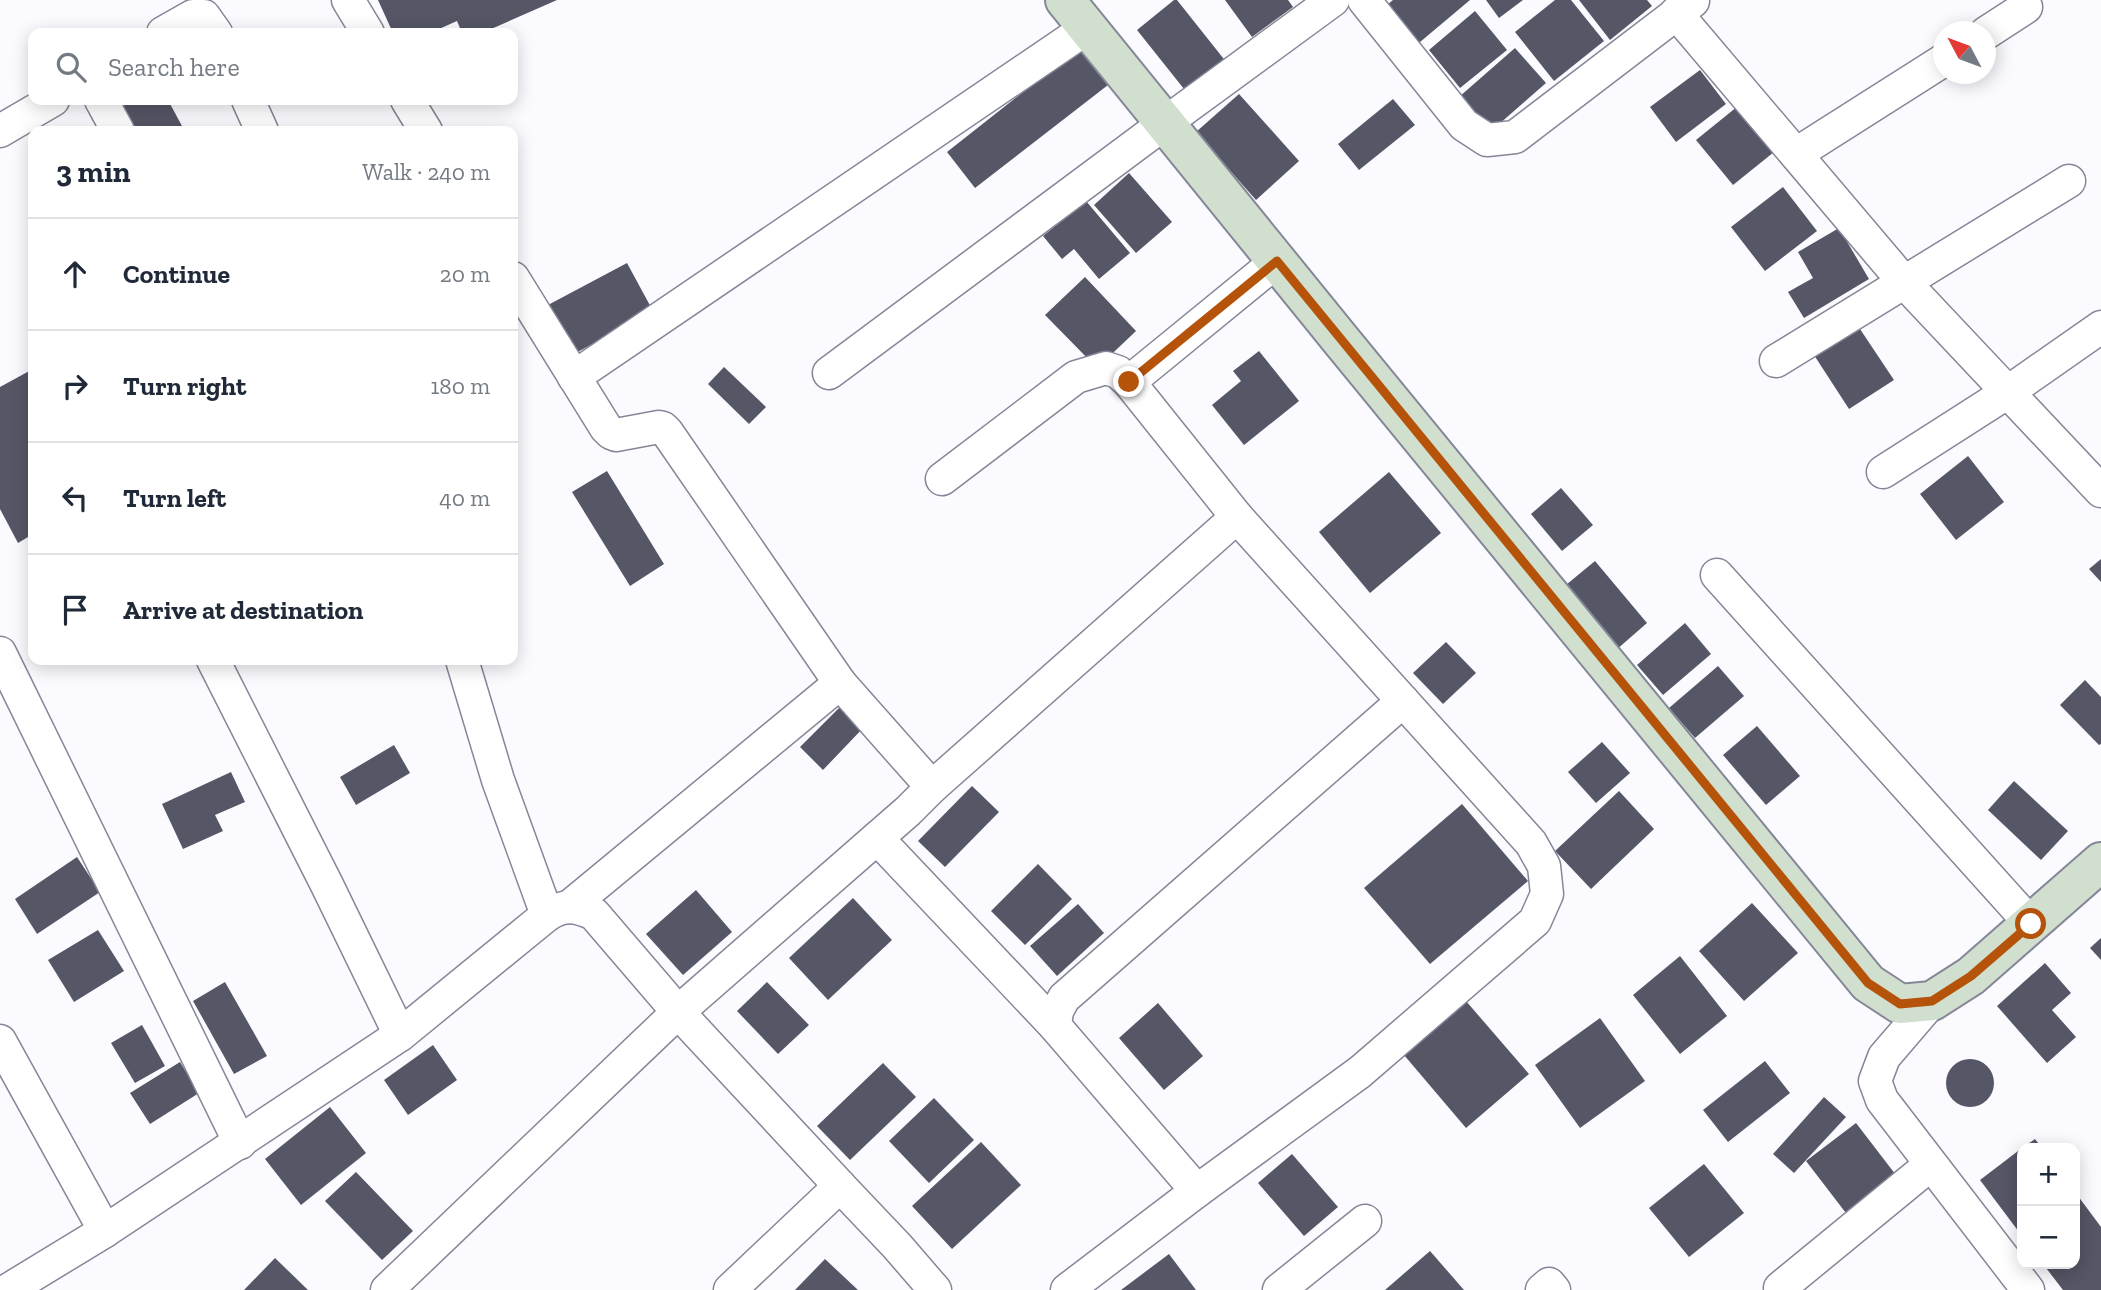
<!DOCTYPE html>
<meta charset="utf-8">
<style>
:root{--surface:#fff;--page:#f6f6f7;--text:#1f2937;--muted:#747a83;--line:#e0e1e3}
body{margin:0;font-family:"Zilla Slab",serif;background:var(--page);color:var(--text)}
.controls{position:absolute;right:21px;bottom:21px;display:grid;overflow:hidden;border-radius:14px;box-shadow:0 4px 18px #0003}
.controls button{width:63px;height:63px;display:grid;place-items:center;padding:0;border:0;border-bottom:2px solid var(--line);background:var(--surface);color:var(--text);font:35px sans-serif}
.compass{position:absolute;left:1933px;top:21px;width:63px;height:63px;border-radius:50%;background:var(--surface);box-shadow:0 4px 18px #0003;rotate:311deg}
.stop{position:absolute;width:21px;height:21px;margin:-16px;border:5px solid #b45309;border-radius:50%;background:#fff}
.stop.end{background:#b45309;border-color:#fff;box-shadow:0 2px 7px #0008}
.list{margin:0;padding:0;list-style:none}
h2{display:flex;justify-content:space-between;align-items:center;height:91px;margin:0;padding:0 28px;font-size:30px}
h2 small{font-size:23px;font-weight:400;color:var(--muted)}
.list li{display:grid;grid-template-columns:46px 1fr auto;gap:21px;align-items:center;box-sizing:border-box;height:112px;padding:0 28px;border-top:2px solid var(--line)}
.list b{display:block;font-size:26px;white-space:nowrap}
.list em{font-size:23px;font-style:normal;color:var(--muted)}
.icon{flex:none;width:38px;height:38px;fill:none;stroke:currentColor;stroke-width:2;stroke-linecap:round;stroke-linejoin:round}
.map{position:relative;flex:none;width:2101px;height:1290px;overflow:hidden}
.search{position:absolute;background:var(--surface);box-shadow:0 4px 18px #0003;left:28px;top:28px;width:490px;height:77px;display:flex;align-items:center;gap:18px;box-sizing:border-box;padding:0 24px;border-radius:14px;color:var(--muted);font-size:26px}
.panel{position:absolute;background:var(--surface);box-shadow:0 4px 18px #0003;left:28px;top:126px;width:490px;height:539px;border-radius:14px}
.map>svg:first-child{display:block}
.building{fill:#555666}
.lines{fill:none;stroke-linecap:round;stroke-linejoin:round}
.street-casing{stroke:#858697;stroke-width:35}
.secondary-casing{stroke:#858697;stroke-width:42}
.street{stroke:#fff;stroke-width:32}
.secondary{stroke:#d1e0ce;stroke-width:38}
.route{stroke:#b45309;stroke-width:9}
</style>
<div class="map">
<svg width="2101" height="1290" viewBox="0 0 2101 1290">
<rect width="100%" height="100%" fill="#fbfbff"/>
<g class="building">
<path d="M378,0H557L482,33H462L457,21L430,33H393Z"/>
<path d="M1174,0H1177L1227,63L1188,94L1137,30Z"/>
<path d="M1225,0H1288L1293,7L1252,37Z"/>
<path d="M1393,0H1470L1407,53L1376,14Z"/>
<path d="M1486,0H1523L1499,18Z"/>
<path d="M1555,0H1571L1604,41L1554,81L1515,32Z"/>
<path d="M1579,0H1647L1652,6L1610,40Z"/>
<path d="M1475,11L1507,50L1460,88L1429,50Z"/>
<path d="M1079,48L1108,85L975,188L947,152Z"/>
<path d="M1515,48L1546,83L1490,132L1459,97Z"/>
<path d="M1700,70L1726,104L1676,142L1650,107Z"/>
<path d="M1239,94L1299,161L1256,200L1196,132Z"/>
<path d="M1393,99L1415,125L1359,170L1338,144Z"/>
<path d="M135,100H168L182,126L172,131H129L117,109Z"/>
<path d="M1738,106L1774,152L1733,185L1696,140Z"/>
<path d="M1129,173L1172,222L1136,253L1094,205Z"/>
<path d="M1783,187L1817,231L1765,271L1731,227Z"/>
<path d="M1086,201L1130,253L1099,279L1074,249L1062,259L1043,236Z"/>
<path d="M1839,228L1869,279L1804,318L1788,292L1813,278L1798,252Z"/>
<path d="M627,263L653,311L574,354L548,305Z"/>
<path d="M1085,277L1136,331L1097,368L1045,315Z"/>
<path d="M1858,326L1894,380L1849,409L1814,355Z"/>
<path d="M1259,351L1299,401L1244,445L1212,405L1241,381L1233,371Z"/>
<path d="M724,367L766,407L749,424L708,384Z"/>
<path d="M33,369V534L18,543L0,509V387Z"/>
<path d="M1968,456L2004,502L1956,540L1920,494Z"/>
<path d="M607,471L664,564L630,586L572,492Z"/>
<path d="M1389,472L1441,533L1370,593L1319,532Z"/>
<path d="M1561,488L1593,525L1562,551L1531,514Z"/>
<path d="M2101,559V582L2089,569Z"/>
<path d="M1595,561L1647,623L1608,657L1555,594Z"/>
<path d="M1685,623L1711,654L1663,695L1637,665Z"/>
<path d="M1446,642L1476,673L1443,704L1413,673Z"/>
<path d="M1718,666L1744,696L1695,738L1669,708Z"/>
<path d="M2085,680L2101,697V744L2099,745L2060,705Z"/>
<path d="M844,703L866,725L823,770L800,747Z"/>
<path d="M1757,726L1800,776L1766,805L1723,755Z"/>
<path d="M1602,742L1630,773L1596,803L1568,772Z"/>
<path d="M394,745L410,773L356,805L340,777Z"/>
<path d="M231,772L245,802L215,815L223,831L183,849L162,804Z"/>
<path d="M2014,781L2068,831L2041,860L1988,810Z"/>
<path d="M972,786L999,812L945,867L918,841Z"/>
<path d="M1619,791L1654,829L1591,889L1555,851Z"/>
<path d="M1462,804L1528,881L1430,964L1364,888Z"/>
<path d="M77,857L100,892L37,934L15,899Z"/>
<path d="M1038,864L1072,899L1025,945L991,911Z"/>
<path d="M696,890L732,932L683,975L646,934Z"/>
<path d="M853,898L892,940L828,1000L789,958Z"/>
<path d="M1752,903L1798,953L1744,1001L1699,951Z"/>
<path d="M1078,904L1104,933L1057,976L1030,946Z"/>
<path d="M98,930L124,971L74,1002L48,960Z"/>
<path d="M2101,938V960L2090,948Z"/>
<path d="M1680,956L1727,1016L1680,1054L1633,995Z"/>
<path d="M2045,963L2071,993L2052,1010L2076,1037L2047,1063L1997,1006Z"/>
<path d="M225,982L267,1056L234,1074L193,1001Z"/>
<path d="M767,982L809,1025L778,1054L737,1011Z"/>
<path d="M1466,1001L1529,1074L1466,1128L1404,1055Z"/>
<path d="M1158,1003L1203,1056L1164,1090L1119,1038Z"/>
<path d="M1600,1018L1645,1081L1580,1128L1535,1065Z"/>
<path d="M142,1025L165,1066L135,1083L111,1043Z"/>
<path d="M433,1045L457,1080L408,1115L384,1080Z"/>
<circle cx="1970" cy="1083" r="24"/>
<path d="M1765,1061L1790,1093L1728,1142L1703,1110Z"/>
<path d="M180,1062L199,1093L150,1124L130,1093Z"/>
<path d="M883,1063L916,1097L850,1160L817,1126Z"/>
<path d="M1824,1097L1846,1117L1794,1173L1773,1154Z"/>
<path d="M934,1098L974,1140L929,1183L889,1141Z"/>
<path d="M330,1107L366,1153L301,1205L265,1159Z"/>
<path d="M1856,1123L1899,1179L1849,1217L1806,1161Z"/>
<path d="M2035,1139L2042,1148H2022Z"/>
<path d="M981,1142L1021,1185L952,1249L912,1206Z"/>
<path d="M2022,1148V1236L1980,1180Z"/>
<path d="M1292,1154L1338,1207L1304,1236L1258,1183Z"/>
<path d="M1704,1164L1744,1213L1689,1257L1649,1208Z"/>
<path d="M356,1172L413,1231L382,1260L325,1201Z"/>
<path d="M2075,1192L2101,1227V1290H2063L2043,1264H2075Z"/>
<path d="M1430,1251L1464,1290H1385Z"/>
<path d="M1169,1254L1196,1290H1121Z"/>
<path d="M275,1258L308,1290H244Z"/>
<path d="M825,1259L858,1290H795Z"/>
</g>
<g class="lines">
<defs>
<g id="street">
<path d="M348,0L368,33"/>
<path d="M1364,0L1464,125L1487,140L1515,137L1693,1"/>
<path d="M1676,13L1904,282L2101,491"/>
<path d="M163,33L193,16H204L216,33"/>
<path d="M1986,33L2026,7"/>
<path d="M101,100L118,131"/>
<path d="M248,100L262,131"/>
<path d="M407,100L426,131"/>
<path d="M0,131L53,100"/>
<path d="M1796,154L1944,60"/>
<path d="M513,278L606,428L611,433L616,435L659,427L663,428L667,432L840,683L932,787"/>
<path d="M1776,361L2069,181"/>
<path d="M829,373L1165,123L1333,0"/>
<path d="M574,377L1087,28"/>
<path d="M1883,472L2008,392L2101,327"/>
<path d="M942,479L1076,377L1106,368L1118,372L1129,382"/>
<path d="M1717,575L2031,924"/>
<path d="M0,653L240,1143"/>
<path d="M213,660L327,885L400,1035L547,915C565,904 575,906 594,914L678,1012L840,1186L730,1290"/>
<path d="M462,660L498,780L547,915"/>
<path d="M877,838L1055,1026"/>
<path d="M569,907L840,683"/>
<path d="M1932,1001L1884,1057L1875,1081L1882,1100L2028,1290"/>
<path d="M0,1041L105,1231"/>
<path d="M840,1186L897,1246L935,1290"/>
<path d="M1197,1191L1055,1026L1057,1011L1064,998L1403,701"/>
<path d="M1780,1288L1930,1165"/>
<path d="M8,1290L105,1231L400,1035"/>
<path d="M387,1290L678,1012L908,811L932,787L1237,517"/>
<path d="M1067,1290L1197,1191L1360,1072L1535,921L1547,894L1544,866L1531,843L1237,517L1129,382L1277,261"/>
<path d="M1279,1290L1365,1221"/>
<path d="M1542,1290L1549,1284L1554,1290"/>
</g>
<path id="secondary" d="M1065,0L1340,339L1868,983L1900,1004L1932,1001L1971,976L2101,862"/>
</defs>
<use href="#street" class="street-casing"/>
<use href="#secondary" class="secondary-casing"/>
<use href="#street" class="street"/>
<use href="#secondary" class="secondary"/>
</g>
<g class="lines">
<path class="route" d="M1129,382L1277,261L1868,983L1900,1004L1932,1001L1971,976L2031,924"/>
</g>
</svg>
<div class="controls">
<button>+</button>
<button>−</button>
</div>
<svg class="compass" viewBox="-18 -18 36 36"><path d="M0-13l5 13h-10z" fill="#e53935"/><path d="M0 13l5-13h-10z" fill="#747a83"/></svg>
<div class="stop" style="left:2031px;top:924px"></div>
<div class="stop end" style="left:1129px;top:382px"></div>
<div class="search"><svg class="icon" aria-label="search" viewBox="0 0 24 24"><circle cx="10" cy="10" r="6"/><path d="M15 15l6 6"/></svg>Search here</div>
<section class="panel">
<h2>3 min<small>Walk · 240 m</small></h2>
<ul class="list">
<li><svg class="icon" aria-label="ahead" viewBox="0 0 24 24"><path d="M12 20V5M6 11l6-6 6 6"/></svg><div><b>Continue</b></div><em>20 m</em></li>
<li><svg class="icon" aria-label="right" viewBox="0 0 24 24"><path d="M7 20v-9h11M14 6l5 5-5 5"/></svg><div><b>Turn right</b></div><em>180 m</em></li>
<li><svg class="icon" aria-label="left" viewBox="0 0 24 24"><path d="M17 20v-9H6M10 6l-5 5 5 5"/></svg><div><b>Turn left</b></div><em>40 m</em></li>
<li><svg class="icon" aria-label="arrive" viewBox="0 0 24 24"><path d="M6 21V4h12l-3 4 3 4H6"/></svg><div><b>Arrive at destination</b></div></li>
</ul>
</section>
</div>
